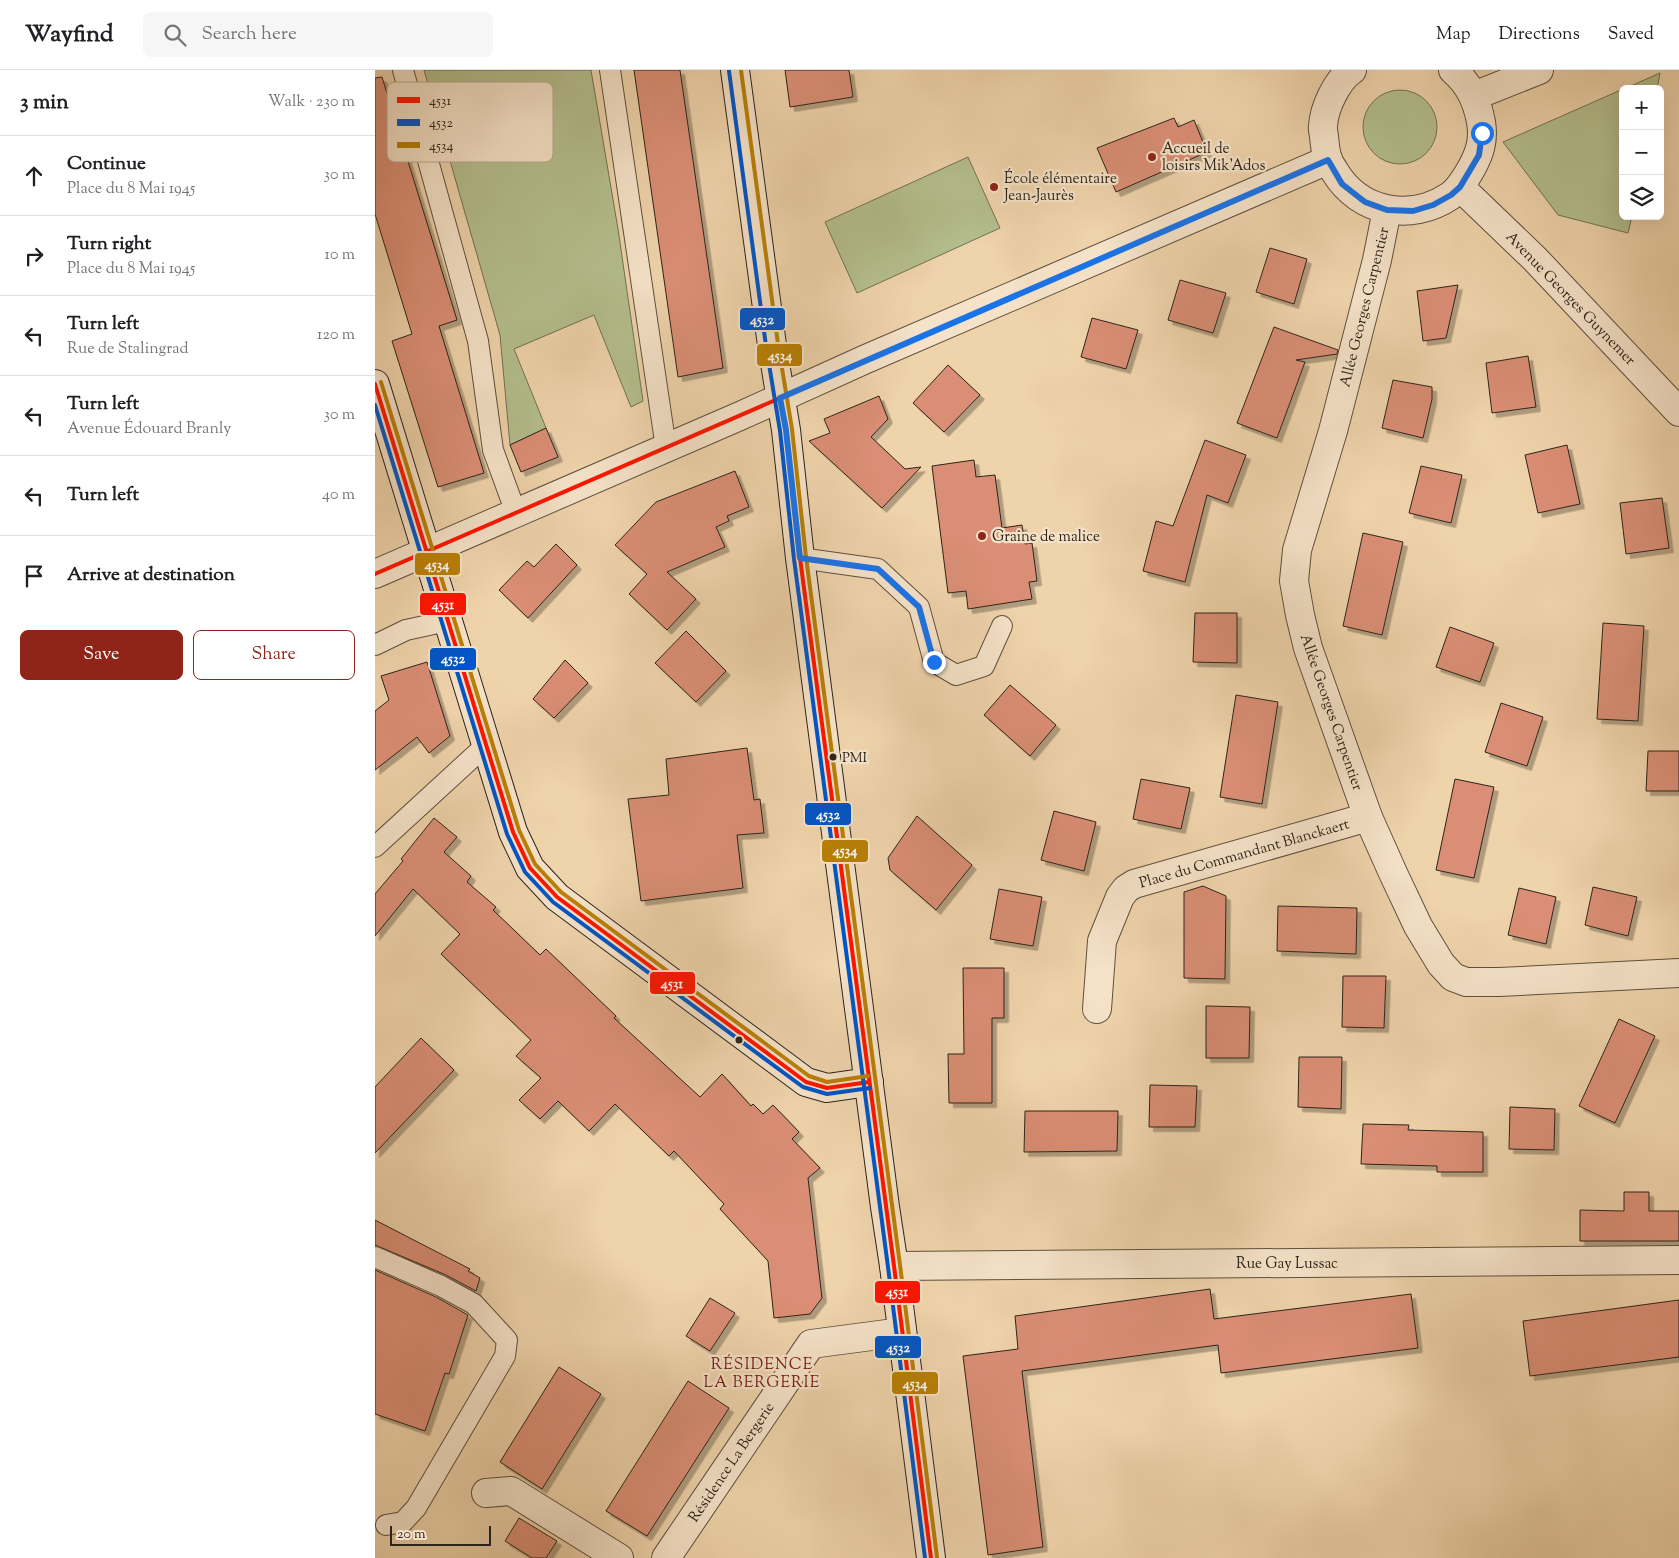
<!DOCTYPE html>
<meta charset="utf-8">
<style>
:root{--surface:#fff;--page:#f6f6f6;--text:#202124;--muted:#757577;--line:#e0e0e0;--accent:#8f2418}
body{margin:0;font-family:"Sorts Mill Goudy",serif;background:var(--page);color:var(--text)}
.controls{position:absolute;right:15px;top:15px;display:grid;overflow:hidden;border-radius:8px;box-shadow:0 5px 20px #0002}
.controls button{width:45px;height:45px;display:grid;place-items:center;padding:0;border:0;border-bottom:1px solid var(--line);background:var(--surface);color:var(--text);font:25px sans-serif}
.scale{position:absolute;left:15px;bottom:12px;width:101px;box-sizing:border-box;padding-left:5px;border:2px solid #2d241a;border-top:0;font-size:14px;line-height:18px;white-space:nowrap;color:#2d241a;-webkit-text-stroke:4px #f5e2c8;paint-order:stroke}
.stop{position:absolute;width:15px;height:15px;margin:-11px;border:4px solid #1a73e8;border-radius:50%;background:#fff}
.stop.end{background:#1a73e8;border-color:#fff;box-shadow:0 1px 5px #0008}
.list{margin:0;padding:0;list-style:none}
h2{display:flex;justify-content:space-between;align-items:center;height:65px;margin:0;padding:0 20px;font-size:21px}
h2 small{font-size:16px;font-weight:400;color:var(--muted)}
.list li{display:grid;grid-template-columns:32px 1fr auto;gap:15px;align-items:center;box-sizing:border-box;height:80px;padding:0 20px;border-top:1px solid var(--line)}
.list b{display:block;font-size:19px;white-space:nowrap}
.list p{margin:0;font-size:16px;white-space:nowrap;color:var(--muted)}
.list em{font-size:16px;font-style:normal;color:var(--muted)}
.actions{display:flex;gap:10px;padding:15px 20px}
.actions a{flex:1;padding:11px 0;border:1px solid var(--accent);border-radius:8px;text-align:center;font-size:18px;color:var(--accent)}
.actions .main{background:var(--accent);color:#fff}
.icon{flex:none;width:28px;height:28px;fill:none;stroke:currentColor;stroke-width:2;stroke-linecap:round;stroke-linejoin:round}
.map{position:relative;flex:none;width:1304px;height:1488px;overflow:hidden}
header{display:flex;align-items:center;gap:30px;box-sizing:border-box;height:70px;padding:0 25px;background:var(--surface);border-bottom:1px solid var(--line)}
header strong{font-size:24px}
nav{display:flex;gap:28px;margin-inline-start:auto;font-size:18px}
.search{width:350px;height:45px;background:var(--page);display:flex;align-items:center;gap:12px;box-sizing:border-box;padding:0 18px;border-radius:8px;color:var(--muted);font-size:19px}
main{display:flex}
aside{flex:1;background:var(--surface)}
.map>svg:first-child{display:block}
.green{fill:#b4be8d;stroke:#707154}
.building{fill:#da8e74;stroke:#2d241a;filter:url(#shadow)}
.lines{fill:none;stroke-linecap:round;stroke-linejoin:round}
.lane-casing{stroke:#5e503e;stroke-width:22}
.street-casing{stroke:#5e503e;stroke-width:30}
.secondary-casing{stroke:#2d241a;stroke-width:30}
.lane{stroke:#f5e2c8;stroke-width:20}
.street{stroke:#f5e2c8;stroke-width:28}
.secondary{stroke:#f5e2c8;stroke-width:28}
.bus-1-casing{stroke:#f5e2c8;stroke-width:8}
.bus-2-casing{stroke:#f5e2c8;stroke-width:8}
.bus-3-casing{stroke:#f5e2c8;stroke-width:8}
.bus-1{stroke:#ff1400;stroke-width:4}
.bus-2{stroke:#0055c8;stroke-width:4}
.bus-3{stroke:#b97f05;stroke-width:4}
.route{stroke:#1a73e8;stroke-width:6}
.poi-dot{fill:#8f2418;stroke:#f5e2c8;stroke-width:2}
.bus-dot{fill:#2d241a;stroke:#f5e2c8;stroke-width:2}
.labels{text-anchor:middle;stroke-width:4.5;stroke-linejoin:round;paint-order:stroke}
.bus-label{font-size:14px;fill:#2d241a;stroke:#f5e2c8;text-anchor:start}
.poi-label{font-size:15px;fill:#2d241a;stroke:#f5e2c8;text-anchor:start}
.street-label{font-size:15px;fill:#2d241a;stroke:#f5e2c8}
.neighbourhood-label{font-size:16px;letter-spacing:1px;fill:#7a1f14;stroke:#f5e2c8}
.key{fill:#f5e2c8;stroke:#b9a994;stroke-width:1}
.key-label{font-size:14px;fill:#2d241a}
.line-badge{stroke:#f5e2c8;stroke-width:2}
.badge-label{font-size:14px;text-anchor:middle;font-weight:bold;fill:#fff}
</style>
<header>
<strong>Wayfind</strong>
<div class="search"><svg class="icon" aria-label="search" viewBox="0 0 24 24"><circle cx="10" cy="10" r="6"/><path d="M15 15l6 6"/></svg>Search here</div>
<nav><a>Map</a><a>Directions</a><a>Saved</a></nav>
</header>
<main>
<aside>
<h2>3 min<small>Walk · 230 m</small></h2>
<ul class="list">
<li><svg class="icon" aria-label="ahead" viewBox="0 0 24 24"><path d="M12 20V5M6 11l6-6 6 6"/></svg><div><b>Continue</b><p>Place du 8 Mai 1945</p></div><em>30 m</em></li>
<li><svg class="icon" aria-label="right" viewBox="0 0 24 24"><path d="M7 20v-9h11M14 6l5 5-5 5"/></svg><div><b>Turn right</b><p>Place du 8 Mai 1945</p></div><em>10 m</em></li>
<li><svg class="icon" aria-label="left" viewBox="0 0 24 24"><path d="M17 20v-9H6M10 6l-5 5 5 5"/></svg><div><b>Turn left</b><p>Rue de Stalingrad</p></div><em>120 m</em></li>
<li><svg class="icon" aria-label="left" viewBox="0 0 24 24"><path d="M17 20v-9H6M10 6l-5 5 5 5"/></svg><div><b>Turn left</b><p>Avenue Édouard Branly</p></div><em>30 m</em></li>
<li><svg class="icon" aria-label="left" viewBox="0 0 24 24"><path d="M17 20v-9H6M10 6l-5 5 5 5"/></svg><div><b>Turn left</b></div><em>40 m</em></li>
<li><svg class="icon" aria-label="arrive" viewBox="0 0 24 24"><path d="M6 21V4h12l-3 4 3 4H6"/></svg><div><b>Arrive at destination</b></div></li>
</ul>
<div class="actions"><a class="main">Save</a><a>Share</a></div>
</aside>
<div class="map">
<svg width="1304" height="1488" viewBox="0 0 1304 1488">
<defs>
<filter id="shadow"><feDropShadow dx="4.5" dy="4.5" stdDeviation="0" flood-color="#0004"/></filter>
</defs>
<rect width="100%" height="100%" fill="#efd3ab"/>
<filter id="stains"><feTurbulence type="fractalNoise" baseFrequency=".004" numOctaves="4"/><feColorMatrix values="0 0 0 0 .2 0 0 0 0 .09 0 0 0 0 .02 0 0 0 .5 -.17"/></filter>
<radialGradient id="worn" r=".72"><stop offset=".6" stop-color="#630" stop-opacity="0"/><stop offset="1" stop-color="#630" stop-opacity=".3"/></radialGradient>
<g class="green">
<path d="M49,0H216L243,159L268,331L256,337L219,245L139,279L171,358L135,375L125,265Z"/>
<path d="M1285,3L1282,19H1249Z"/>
<path d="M1248,19V146H1257L1253,163L1183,145L1128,72Z"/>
<circle cx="1025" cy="57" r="37"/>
<path d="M593,87L625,158L482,223L450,152Z"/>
</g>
<g class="building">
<path d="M259,0H305L348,298L303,307Z"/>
<path d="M410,0H474L478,27L415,37Z"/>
<path d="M7,7L82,250L64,256L109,403L63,417L17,271L37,264L0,144V8Z"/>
<path d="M799,48L803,57L819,50L832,82L741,122L722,78Z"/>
<path d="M895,178L932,189L919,234L881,222Z"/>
<path d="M805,210L851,223L838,263L793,250Z"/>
<path d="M1083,215L1071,268L1048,271L1042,221Z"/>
<path d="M717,248L763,260L751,299L706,287Z"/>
<path d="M899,257L963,280L962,284L921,290L930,292L902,368L862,353Z"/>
<path d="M1153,286L1161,337L1117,343L1111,293Z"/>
<path d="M573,295L605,325L569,362L538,333Z"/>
<path d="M1018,310L1057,317V329L1048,368L1007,358Z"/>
<path d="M504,326L513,349L496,367L530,399L546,397L507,438L434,371L455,363L449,349Z"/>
<path d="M171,358L183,387L146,402L135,375Z"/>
<path d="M830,370L871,385L853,433L832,425L810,512L768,501L781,451L798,456Z"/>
<path d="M1192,375L1205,434L1163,443L1150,385Z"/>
<path d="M599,390L601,407L620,405L627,458L647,455L650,474L657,473L662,511L654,512L657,529L593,539L591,521L573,523L557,396Z"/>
<path d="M1046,396L1087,405L1076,453L1034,443Z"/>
<path d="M360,401L374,437L352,446L354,451L341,457L350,477L292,502L321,529L292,560L254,524L272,504L240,475L281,432Z"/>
<path d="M1287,428L1294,478L1251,484L1245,433Z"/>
<path d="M988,463L1028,472L1007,565L968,556Z"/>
<path d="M181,474L202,495L153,548L124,520L152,491L159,497Z"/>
<path d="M820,543H862V593L818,592Z"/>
<path d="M1228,553L1269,556L1263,651L1222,649Z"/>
<path d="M1075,557L1119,573L1105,612L1061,597Z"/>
<path d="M311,561L351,601L321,632L280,593Z"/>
<path d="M190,590L213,613L179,648L158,629Z"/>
<path d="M52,592L75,666L54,683L42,667L0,700V641L14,630L6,606Z"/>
<path d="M635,615L681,655L655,686L609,645Z"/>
<path d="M861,625L903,632L887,734L845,727Z"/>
<path d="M1126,633L1168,647L1152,696L1110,682Z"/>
<path d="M372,678L379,730L385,729L389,763L362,765L368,818L266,831L253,729L294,725L291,689Z"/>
<path d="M1273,681H1304V721H1271Z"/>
<path d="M766,709L815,718L806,759L758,749Z"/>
<path d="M1080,709L1119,717L1099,808L1061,800Z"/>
<path d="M679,741L721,752L709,801L666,790Z"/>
<path d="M542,746L597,795L561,840L515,800L513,788Z"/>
<path d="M59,748L82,767L69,782L96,806L92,812L121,837L118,840L165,885L171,879L241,946L239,948L325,1027L347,1004L376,1036L378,1034L388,1044L398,1035L424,1062L417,1069L445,1098L433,1108L447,1228L435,1244L399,1248L393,1191L345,1139L349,1134L299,1081L294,1086L240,1034L214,1061L183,1031L165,1049L144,1030L166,1008L141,986L156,970L66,884L85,864L38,819L0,866V824L28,791L26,789Z"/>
<path d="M828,816L851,826L850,909L809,908V822Z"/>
<path d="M1218,817L1262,827L1253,866L1210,855Z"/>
<path d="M1144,818L1181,827L1171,874L1133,865Z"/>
<path d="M624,819L667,827L658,876L615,869Z"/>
<path d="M903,836L982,838L981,884L902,881Z"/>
<path d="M588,898H629V948H617V1033H574L573,984H589Z"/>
<path d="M968,906H1011L1009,958L967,957Z"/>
<path d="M831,936L875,937L874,988H831Z"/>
<path d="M1244,949L1280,966L1240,1053L1204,1036Z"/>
<path d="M46,968L79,1000L0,1083V1017Z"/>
<path d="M924,987H967L966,1039L923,1037Z"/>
<path d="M775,1015L822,1016L820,1057H774Z"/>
<path d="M1135,1037L1180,1039L1179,1080L1134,1079Z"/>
<path d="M650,1041H743L742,1081L649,1082Z"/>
<path d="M988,1054L1034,1055L1033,1060L1108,1062V1102H1062V1096L986,1094Z"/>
<path d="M1249,1122H1274V1141H1304V1171H1205V1140L1249,1141Z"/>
<path d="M0,1150L95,1199L93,1201L105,1208L101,1221L71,1205L0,1175Z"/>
<path d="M0,1200L61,1227L93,1245L74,1304L70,1303L50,1361L0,1344Z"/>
<path d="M835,1219L839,1249L1036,1224L1043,1278L846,1303L843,1275L647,1301L668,1477L613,1485L588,1286L643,1279L640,1246Z"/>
<path d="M335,1228L360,1243L335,1281L311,1266Z"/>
<path d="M1304,1230V1287L1155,1306L1148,1251Z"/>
<path d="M184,1297L226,1324L167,1419L125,1392Z"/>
<path d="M313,1311L354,1338L272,1466L231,1441Z"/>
<path d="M144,1448L182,1471L171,1488H157L130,1471Z"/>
</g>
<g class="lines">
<defs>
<g id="lane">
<path d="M28,0L103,271L118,380L141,443"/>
<path d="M235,0L291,378"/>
<path d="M425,488L503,499L544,537L559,592L581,605L609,596L627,556"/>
<path d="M0,575L31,560L72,551"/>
<path d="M0,777L111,675"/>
<path d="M0,1187L66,1216L99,1234L132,1270L130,1286L41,1438L28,1452L11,1455"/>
</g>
<g id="street">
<path d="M977,0C962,10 949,38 948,56C947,59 949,63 949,67C950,74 950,82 953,89C954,94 958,98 960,102C985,143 1036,152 1075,126C1085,119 1090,109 1096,99C1105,83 1109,70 1106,52C1102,31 1095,15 1078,0"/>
<path d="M1099,26L1164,0"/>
<path d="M1085,117L1160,189L1304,342"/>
<path d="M1012,140L1002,190L958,361L922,480L919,511L925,545L933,578L993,747L1018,803L1043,856L1066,894L1078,907L1091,912H1124L1304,903"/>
<path d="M0,504L365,346L491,289L953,90"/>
<path d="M722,939L727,871L745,827L751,819L759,814L993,747"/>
<path d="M519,1196L1304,1190"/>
<path d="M111,1423L136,1421L244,1488"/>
<path d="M291,1488L436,1274L527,1262"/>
</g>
<g id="secondary">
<path d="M360,0L397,275L411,360L425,488L510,1137L519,1196L556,1488"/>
<path d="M0,314L138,762L155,798L182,827L431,1012L452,1018L494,1012"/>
</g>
</defs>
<use href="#lane" class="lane-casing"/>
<use href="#street" class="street-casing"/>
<use href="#secondary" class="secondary-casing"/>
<use href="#lane" class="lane"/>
<use href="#street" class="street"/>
<use href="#secondary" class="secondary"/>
<defs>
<g id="bus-1">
<path d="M0,314L138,762L155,798L182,827L431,1012L452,1018L494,1012"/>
<path d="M0,504L405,328L411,360L425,488L519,1196L556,1488"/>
</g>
<g id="bus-2">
<path d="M354,1L391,276L405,361L419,489L513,1197L550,1488"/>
<path d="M0,335L132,764L150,802L178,832L428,1017L452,1024L495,1018"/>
</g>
<g id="bus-3">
<path d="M366,0L403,274L417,359L431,487L525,1195L562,1487"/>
<path d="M6,312L144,760L160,794L186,822L434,1006L452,1012L493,1006"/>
</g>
</defs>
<use href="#bus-1" class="bus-1-casing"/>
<use href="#bus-2" class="bus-2-casing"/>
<use href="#bus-3" class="bus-3-casing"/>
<use href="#bus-1" class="bus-1"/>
<use href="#bus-2" class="bus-2"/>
<use href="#bus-3" class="bus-3"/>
</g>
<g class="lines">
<path class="route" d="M559,592L544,537L503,499L425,488L411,360L405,328L953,90L967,114L990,132L1012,140L1038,141L1058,135L1076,125L1085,117L1104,85L1107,63"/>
</g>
<g class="poi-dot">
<circle cx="777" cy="87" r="5"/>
<circle cx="619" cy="117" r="5"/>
<circle cx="607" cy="466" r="5"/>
</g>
<g class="bus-dot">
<circle cx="458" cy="687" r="4.5"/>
<circle cx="364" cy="970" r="4.5"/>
</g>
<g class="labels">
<g class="bus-label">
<text x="467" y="692">PMI</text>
</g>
<g class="poi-label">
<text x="787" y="83">Accueil de<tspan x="787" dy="17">loisirs Mik'Ados</tspan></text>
<text x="629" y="113">École élémentaire<tspan x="629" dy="17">Jean-Jaurès</tspan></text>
<text x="617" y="471">Graine de malice</text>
</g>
<g class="street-label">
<text transform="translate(1196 228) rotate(46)" y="5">Avenue Georges Guynemer</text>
<text transform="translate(989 237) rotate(-76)" y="5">Allée Georges Carpentier</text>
<text transform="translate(957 642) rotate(71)" y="5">Allée Georges Carpentier</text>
<text transform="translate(869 783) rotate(-16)" y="5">Place du Commandant Blanckaert</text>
<text x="912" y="1198">Rue Gay Lussac</text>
<text transform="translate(356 1392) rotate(-56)" y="5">Résidence La Bergerie</text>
</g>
<g class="neighbourhood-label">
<text x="387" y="1299">RÉSIDENCE<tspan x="387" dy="18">LA BERGERIE</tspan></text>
</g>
</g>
<rect x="12" y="12" width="166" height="80" rx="8" class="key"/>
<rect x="22" y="27" width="23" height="6" fill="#ff1400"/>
<rect x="22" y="49" width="23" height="7" fill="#0055c8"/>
<rect x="22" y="72" width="23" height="6" fill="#b97f05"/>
<g class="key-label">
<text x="54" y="35">4531</text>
<text x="54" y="57">4532</text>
<text x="54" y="80">4534</text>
</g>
<g class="line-badge">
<rect x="364" y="237" width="47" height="24" rx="5" fill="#0055c8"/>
<rect x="381" y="273" width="47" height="24" rx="5" fill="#b97f05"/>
<rect x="39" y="482" width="47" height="24" rx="5" fill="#b97f05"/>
<rect x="44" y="522" width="48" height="24" rx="5" fill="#ff1400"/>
<rect x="54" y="577" width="48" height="24" rx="5" fill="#0055c8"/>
<rect x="429" y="732" width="48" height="24" rx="5" fill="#0055c8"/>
<rect x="446" y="769" width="48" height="24" rx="5" fill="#b97f05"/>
<rect x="274" y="901" width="47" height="24" rx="5" fill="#ff1400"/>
<rect x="499" y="1210" width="47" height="24" rx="5" fill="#ff1400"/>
<rect x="499" y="1265" width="48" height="24" rx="5" fill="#0055c8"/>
<rect x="516" y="1301" width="48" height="24" rx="5" fill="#b97f05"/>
</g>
<g class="badge-label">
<text x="387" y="254">4532</text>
<text x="405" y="290">4534</text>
<text x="62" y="499">4534</text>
<text x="68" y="539">4531</text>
<text x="78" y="593">4532</text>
<text x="453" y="749">4532</text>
<text x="470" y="785">4534</text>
<text x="297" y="918">4531</text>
<text x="522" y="1226">4531</text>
<text x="523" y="1282">4532</text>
<text x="540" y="1318">4534</text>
</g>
<rect width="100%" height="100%" filter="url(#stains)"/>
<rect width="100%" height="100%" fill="url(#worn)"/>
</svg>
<div class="controls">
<button>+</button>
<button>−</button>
<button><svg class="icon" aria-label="layers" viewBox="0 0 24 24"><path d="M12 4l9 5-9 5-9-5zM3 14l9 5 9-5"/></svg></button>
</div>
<div class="scale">20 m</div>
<div class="stop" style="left:1107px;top:63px"></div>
<div class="stop end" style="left:559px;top:592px"></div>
</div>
</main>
